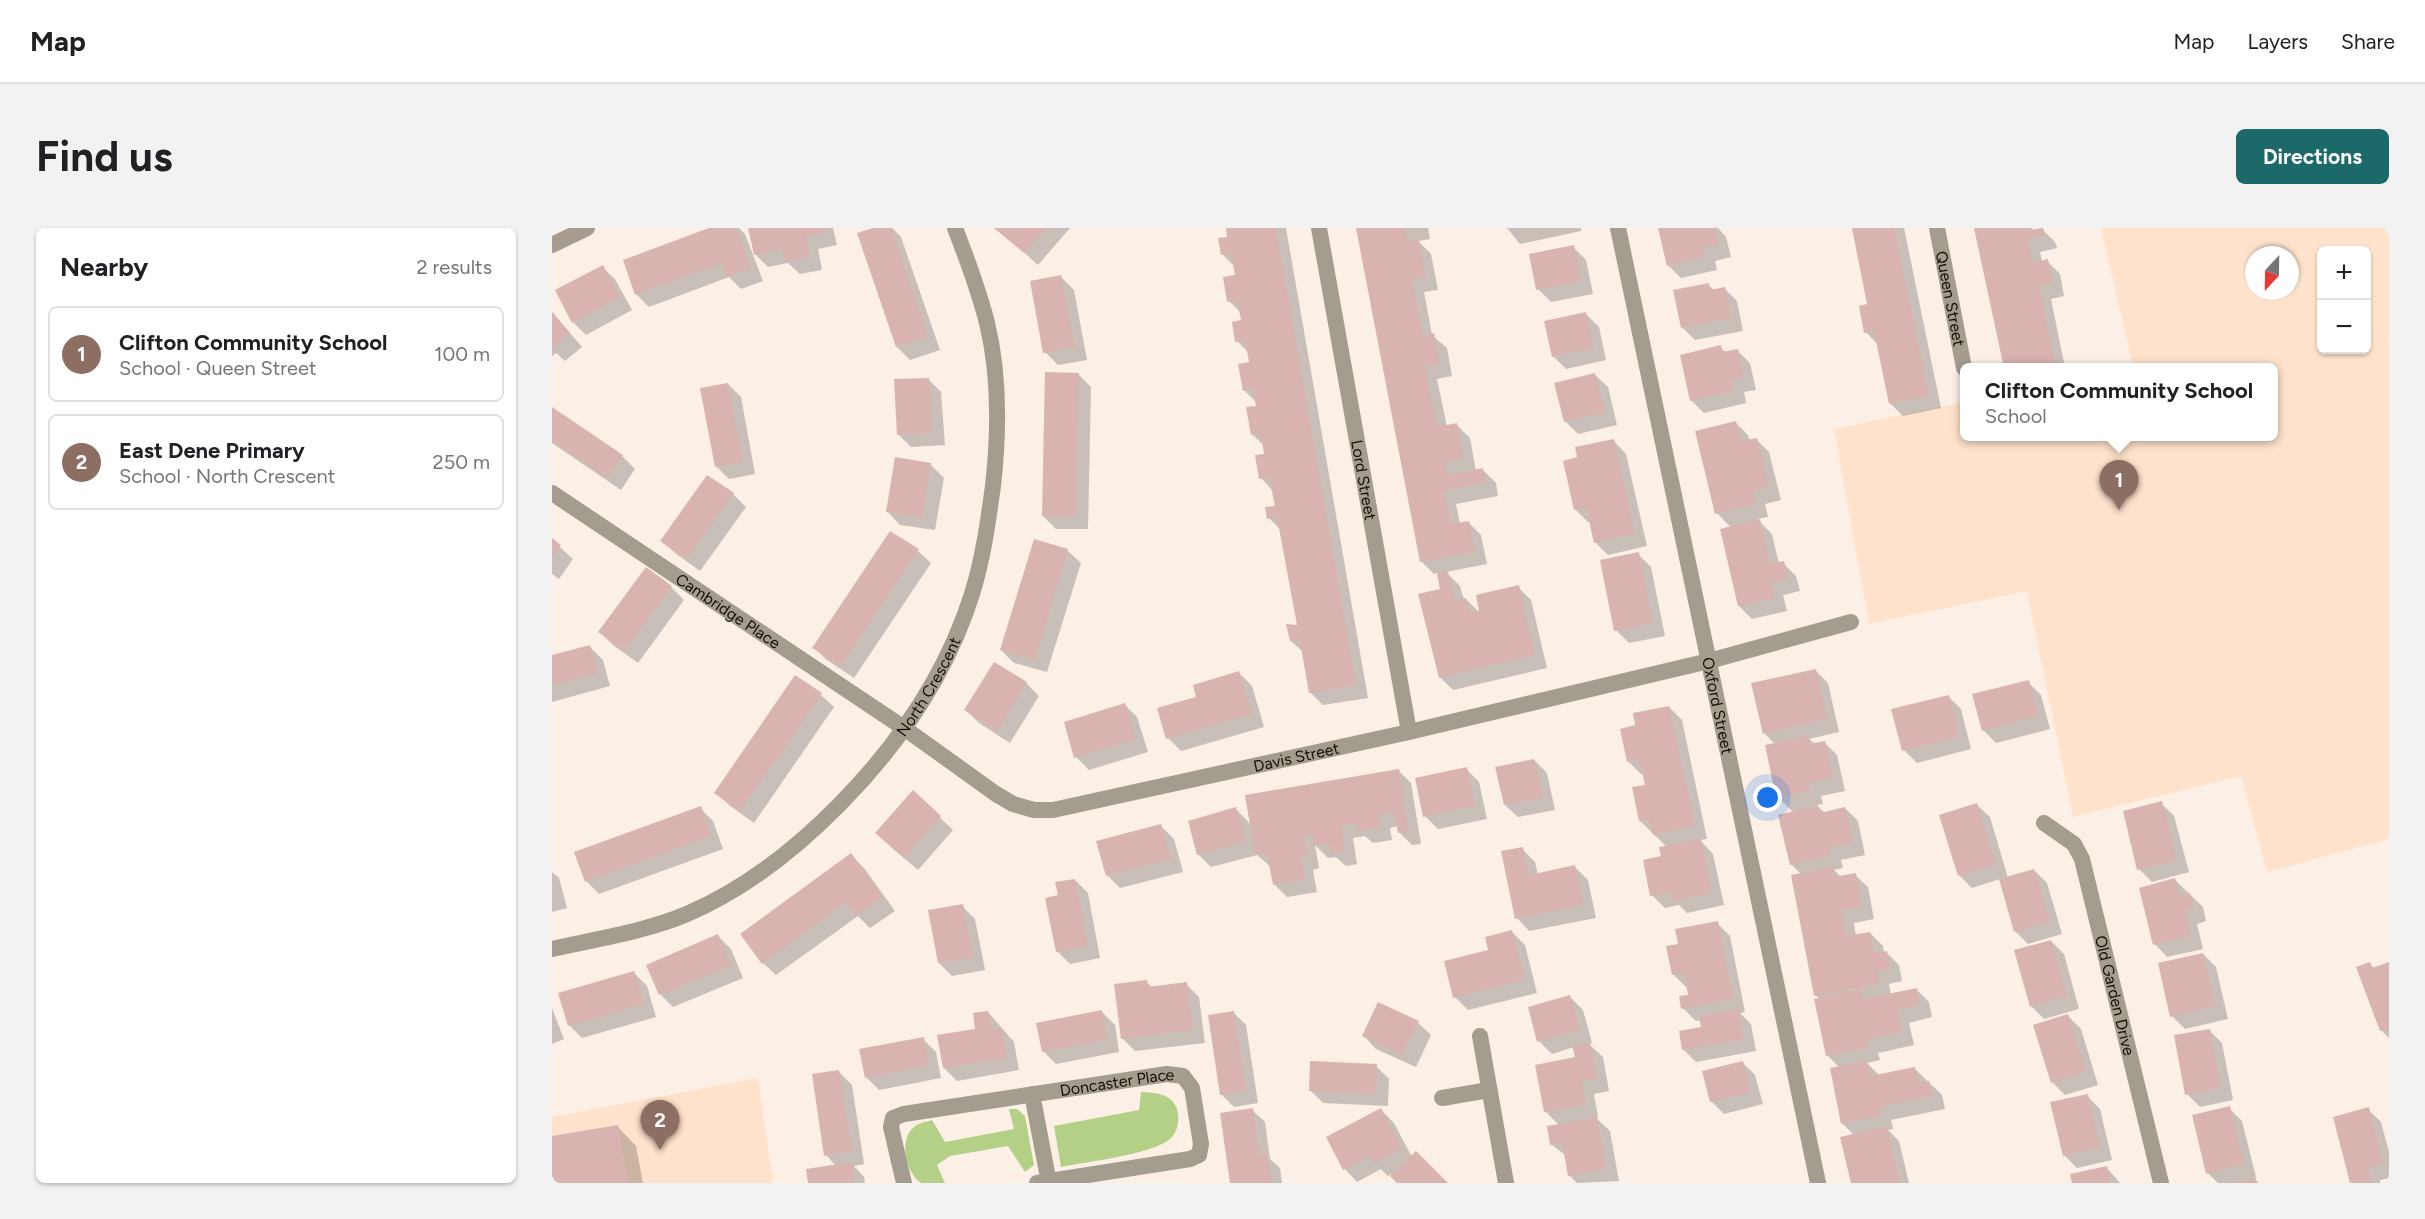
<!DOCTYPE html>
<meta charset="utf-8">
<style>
:root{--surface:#fff;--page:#f2f2f2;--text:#202124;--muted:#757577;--line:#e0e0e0;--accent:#1c696a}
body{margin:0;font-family:Figtree,sans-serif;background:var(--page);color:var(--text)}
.controls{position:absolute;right:18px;top:18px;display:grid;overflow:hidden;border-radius:9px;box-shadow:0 2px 4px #0004}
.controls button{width:54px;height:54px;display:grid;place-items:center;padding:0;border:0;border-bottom:2px solid var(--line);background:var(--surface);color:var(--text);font:30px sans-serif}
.compass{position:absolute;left:1693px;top:18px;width:54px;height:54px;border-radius:50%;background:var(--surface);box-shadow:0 2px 4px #0004;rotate:202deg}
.you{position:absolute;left:1216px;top:570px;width:21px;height:21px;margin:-15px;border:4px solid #fff;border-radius:50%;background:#1a73e8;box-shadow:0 0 0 9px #1a73e833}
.badge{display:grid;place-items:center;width:39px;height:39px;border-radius:50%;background:var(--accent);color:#fff;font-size:20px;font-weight:700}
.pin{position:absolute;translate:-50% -50px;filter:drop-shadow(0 2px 3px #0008)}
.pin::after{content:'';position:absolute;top:32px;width:21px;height:18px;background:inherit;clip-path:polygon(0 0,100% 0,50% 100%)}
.popup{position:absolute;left:1408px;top:135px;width:318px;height:78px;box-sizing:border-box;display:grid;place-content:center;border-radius:9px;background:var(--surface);filter:drop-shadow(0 2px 4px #0005);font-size:20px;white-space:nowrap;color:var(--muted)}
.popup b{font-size:22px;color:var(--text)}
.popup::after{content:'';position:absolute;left:50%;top:100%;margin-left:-12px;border:12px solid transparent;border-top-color:var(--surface)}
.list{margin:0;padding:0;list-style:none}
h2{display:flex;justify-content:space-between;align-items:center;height:78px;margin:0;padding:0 24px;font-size:26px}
h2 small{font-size:20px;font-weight:400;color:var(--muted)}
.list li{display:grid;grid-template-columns:39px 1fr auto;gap:18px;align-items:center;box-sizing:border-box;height:96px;margin:0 12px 12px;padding:0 12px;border:2px solid var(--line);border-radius:9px}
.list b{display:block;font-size:22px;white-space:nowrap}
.list p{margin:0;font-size:20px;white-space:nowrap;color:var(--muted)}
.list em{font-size:20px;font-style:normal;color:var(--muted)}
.map{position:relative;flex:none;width:1837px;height:955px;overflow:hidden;border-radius:9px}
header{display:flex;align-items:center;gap:36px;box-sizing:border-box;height:84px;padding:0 30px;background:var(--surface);border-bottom:2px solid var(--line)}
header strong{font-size:28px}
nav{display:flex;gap:33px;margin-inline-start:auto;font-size:21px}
.intro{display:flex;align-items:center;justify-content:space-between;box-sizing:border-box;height:144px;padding:0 36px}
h1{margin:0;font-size:42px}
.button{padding:15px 27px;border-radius:9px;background:var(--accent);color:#fff;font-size:21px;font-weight:700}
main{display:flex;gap:36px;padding:0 36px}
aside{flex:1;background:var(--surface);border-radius:9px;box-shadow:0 2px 4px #0004}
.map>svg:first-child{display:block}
.built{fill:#fee2cb;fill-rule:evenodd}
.green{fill:#b4d087}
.shadow{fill:#0003}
.building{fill:#d9b3b0}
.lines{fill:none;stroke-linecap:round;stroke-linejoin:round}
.service{stroke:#a39c8f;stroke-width:16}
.minor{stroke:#a39c8f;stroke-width:16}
.labels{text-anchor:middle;stroke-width:4.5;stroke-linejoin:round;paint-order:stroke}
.street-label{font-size:16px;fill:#170e06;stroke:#fbefe6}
</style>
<header>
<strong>Map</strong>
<nav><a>Map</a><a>Layers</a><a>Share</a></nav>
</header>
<div class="intro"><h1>Find us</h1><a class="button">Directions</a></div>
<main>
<aside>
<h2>Nearby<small>2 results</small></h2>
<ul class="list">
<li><span class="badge" style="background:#8d6e63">1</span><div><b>Clifton Community School</b><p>School · Queen Street</p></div><em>100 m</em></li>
<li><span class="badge" style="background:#8d6e63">2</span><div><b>East Dene Primary</b><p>School · North Crescent</p></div><em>250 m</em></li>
</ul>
</aside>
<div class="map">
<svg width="1837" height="955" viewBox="0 0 1837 955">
<rect width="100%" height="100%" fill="#fbefe6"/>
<g class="built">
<path d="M1549,0H1837V611L1715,644L1689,548L1521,589L1475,363L1317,396L1282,201L1412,174V208H1722V140L1577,139L1581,138ZM1770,22H1814V122H1770ZM1702,27H1738V63H1702Z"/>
<path d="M206,850L221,955H0V889Z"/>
</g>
<g class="green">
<path d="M589,864C604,865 619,865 625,881C628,890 626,905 618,911C601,926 534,934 509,939L502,898L587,882Z"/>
<path d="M457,881H465L473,888L482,937L473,944L456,918L398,928L385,937L393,955H369C354,945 346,912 362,899C366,895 374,894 380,892L393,914L462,901Z"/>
</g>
<g class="shadow">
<path d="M161,0H187L193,6L211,53L189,61L177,49L97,79L84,66Z"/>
<path d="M198,0H281L285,17L266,21L270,42L248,46L236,35L216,39L203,26Z"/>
<path d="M326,0H340L349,9L388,122L358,132L345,119Z"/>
<path d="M444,0H518L486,37Z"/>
<path d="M675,0H734L816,470L771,477L759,465L752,425L739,413L747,399L730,303L717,290L724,279L721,263L709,250L714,227L712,218L701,207L705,175L692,162L699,136L697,125L685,113L690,94L689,85L677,73L685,48L683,39L670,26L677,10Z"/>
<path d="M806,0H876L878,11L866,13L879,26L886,62L872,64L880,107L895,120L900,148L885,151L895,199L905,197L918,210L924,243L931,242L944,255L946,268L904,276L908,296L916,294L929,307L935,336L894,344L908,358L912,372L914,371L930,387L966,359L979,372L995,440L901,462L888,449L890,362L886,345L882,346L869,333Z"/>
<path d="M955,0H1029V3L968,16Z"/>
<path d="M1108,0H1166L1174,9L1179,29L1163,33L1165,42L1129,50L1116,37Z"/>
<path d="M1301,0H1352L1389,180L1351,188L1338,175L1326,117L1314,104L1317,77Z"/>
<path d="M1424,0H1480L1481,3L1490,1L1503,14L1505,20L1488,24L1490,34L1495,33L1508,46L1512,68L1499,71L1513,140H1453Z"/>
<path d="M1021,19L1034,32L1041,66L999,74L986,61Z"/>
<path d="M50,39L63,51L80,82L34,107L21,94Z"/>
<path d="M509,49L522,62L535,132L506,137L493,124Z"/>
<path d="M1156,57L1162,62L1172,60L1185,73L1191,103L1143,112L1130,99Z"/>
<path d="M0,84L30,119L13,133L4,125L0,128Z"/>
<path d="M1034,86L1047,99L1054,132L1014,141L1001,128Z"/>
<path d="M1168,119L1174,125L1185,122L1198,135L1204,162L1192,164L1194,175L1152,185L1139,172Z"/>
<path d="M526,146L539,159L536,301H504L491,288Z"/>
<path d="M1043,147L1056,159L1065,197L1026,206L1013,193Z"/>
<path d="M376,151L389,164L393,217L359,219L346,206Z"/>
<path d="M176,156L189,169L203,246L177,251L164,238Z"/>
<path d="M1,181L70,228L83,241L69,262L0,215Z"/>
<path d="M1184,195L1196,207L1198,213L1204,211L1217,224L1229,272L1213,276L1216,289L1205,291L1220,306L1227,336L1231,335L1244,348L1248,363L1231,367L1235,383L1200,391L1187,378L1179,300L1165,285Z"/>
<path d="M1062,213L1074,226L1095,318L1056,327L1043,314L1039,293L1036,294L1023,281L1027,231Z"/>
<path d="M379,237L392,250L383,302L348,297L336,284Z"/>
<path d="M181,266L194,279L148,343L123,325L110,312Z"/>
<path d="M0,312L21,331L7,351L0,346Z"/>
<path d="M483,313L516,323L529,335L495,444L462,435L449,422Z"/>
<path d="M366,323L379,335L302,450L275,432L262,420Z"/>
<path d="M1086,326L1099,339L1113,408L1077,415L1064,402Z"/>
<path d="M94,341L119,359L132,372L86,435L61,417L48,404Z"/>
<path d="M38,419L51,432L58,458L0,474V429Z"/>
<path d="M1263,442L1276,455L1287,504L1257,511L1263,516L1272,514L1285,527L1293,563L1269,568L1271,576L1264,577L1273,585L1293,580L1306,593L1313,627L1289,632L1291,640L1282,642L1289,649L1303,647L1316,659L1322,691L1302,695L1304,708L1318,705L1331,718L1332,725L1334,724L1347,737L1350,753L1337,756L1339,767L1364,761L1377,774L1380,789L1357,795L1362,817L1326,825L1328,832L1315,835L1327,847L1363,841L1390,867L1393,881L1339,892L1341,901L1336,902L1347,913L1357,955H1300L1302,907L1290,895L1288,840L1276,828L1268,771L1263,767L1249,646L1239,636L1241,584L1226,569L1223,516L1212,505Z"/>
<path d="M687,445L700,458L712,499L629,523L616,510L646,470Z"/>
<path d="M1476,454L1489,467L1498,501L1444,515L1431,502Z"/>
<path d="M474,455L487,468L458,515L427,495L414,482Z"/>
<path d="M269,467L282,479L202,595L177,577L164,565Z"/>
<path d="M1396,468L1409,481L1419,521L1365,535L1352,522Z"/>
<path d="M572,476L585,489L596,524L537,542L524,529Z"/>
<path d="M1117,479L1130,492L1155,611L1148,612L1161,626L1172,677L1135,685L1127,677L1113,680L1100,667L1115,619L1088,593L1094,558L1092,546H1089L1076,533L1085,498Z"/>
<path d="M982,532L995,545L1003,582L966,589L953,577Z"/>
<path d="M914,541L927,554L935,591L886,601L873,588Z"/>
<path d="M846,542L859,555L869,616L860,617L847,604L846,598L838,600L840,612L821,615L813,608L801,610L805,636L794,638L784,629L776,630L763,617L767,640L761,642L765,664L735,669L722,656L719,639L705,627L659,639L646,626L684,581L699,597Z"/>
<path d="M361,564L401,602L366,642L338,618Z"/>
<path d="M1609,575L1622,588L1637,644L1600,654L1587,641Z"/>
<path d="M1425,577L1438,589L1456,650L1482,642L1495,655L1510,706L1476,716L1463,703L1448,651L1420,660L1407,647Z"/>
<path d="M148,580L161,593L171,621L47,666L34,653Z"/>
<path d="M609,598L622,611L631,644L568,660L555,647Z"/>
<path d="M970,621L983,634L986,647L1023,639L1036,652L1044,690L977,703L965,690Z"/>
<path d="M299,627L312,640L343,683L318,700L306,688L224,747L211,735Z"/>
<path d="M0,644L7,650L15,680L0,684Z"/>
<path d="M523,652L536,665L548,730L518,736L505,723L508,668Z"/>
<path d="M1623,652L1651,679L1654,693L1645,696L1651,721L1615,729L1603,716Z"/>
<path d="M410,678L423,691L433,742L400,748L387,735Z"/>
<path d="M1165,695L1178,708L1193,784L1188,785L1199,796L1204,823L1144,834L1131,821L1151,801L1149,792L1144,793L1131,780L1138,768L1136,759H1134L1121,746L1128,717Z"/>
<path d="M960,704L973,717L985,765L916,782L903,769L938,723Z"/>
<path d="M166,708L179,721L191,750L121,779L108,766Z"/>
<path d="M1499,713L1512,726L1527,781L1492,791L1479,778Z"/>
<path d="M1651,726L1664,739L1676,791L1633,801L1620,788Z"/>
<path d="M1837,735V810L1829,802L1818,736L1823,741Z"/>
<path d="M82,745L95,758L104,789L30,810L17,797Z"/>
<path d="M594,754L601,760L634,756L647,769L653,815L583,823L570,810Z"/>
<path d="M1018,769L1031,782L1040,815L1037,816L1051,829L1057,863L1042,866L1046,889L1044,890L1058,903L1067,953L1025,955L1017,947L1014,928L999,916L1007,897L994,884L1024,830L1022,819L1000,826L987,813Z"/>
<path d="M0,780L12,811L0,816Z"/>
<path d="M436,784L462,814L467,842L405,853L392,840L425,802Z"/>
<path d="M550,784L563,797L567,824L504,836L491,823Z"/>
<path d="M681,784L694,797L706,875L682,879L669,866Z"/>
<path d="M1516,788L1529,801L1546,857L1513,867L1500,854Z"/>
<path d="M866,795L879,807L864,839L824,821L812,808Z"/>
<path d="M1657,802L1670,815L1681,872L1648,879L1635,866Z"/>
<path d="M371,811L384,824L389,850L327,862L314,849Z"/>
<path d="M1190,834L1203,847L1211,876L1172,886L1159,873Z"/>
<path d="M824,838L837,851L836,878L771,875L758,862Z"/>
<path d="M287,844L300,857L312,936L302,938L312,949L313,955H258L284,938L274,927Z"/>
<path d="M1535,868L1548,881L1560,932L1525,940L1512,927Z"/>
<path d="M1677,880L1690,893L1704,949L1702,950L1707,955H1666L1656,945Z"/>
<path d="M1816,881L1829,894L1837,924V950L1828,952V955H1800Z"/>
<path d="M700,882L713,894L718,931L728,940L730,955H680Z"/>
<path d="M829,882L842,895L860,929L894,955H846L839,946L836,948L829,941L805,954L793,941Z"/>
<path d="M65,898L84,918L91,955H0V910Z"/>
<path d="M1555,940L1568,955H1522Z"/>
</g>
<g class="building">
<path d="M157,0H184L199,40L174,49L169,35L83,67L71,32Z"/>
<path d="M196,0H272L273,5L254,8L258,29L233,34L230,21L202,27Z"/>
<path d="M321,0H339L376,109L344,119L305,5Z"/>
<path d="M442,0H494L472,25Z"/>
<path d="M674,0H724L804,457L757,465L748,414L738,413L734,396L745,397L725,289L715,291L713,279L723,278L717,249L707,251L703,227L712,226L709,206L699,207L694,179L704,178L701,161L691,163L686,136L697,134L693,112L683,114L680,94L689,92L685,72L675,74L671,49L683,47L679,25L669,27L666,10L675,9Z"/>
<path d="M804,0H853L856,14L867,12L874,49L860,51L871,108L882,105L888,136L873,138L885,199L905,195L912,230L893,234L895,247L931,240L934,255L892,263L899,296L917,293L923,324L868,334Z"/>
<path d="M1106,0H1163L1167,17L1151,20L1153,29L1115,38Z"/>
<path d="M1300,0H1342L1377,168L1337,176L1322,103L1312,105L1307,78L1315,76Z"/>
<path d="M1422,0H1471L1472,3L1491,0L1493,7L1476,11L1481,35L1496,31L1500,55L1487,58L1504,140H1452Z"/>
<path d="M1022,17L1029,53L984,62L977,26Z"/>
<path d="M51,37L68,69L20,95L3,62Z"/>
<path d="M509,47L523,119L491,125L478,53Z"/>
<path d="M1157,55L1158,62L1173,59L1179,90L1129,100L1121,62Z"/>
<path d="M0,84L18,105L0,121Z"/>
<path d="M1034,84L1042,120L1000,129L992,93Z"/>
<path d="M1169,117L1170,124L1186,121L1192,149L1180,152L1182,163L1138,173L1128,127Z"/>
<path d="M493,144L527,145L524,289L490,288Z"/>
<path d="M1043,145L1053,184L1012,194L1002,155Z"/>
<path d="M377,150L380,205L345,207L342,151Z"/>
<path d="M176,155L191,234L163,239L148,160Z"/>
<path d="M0,179L71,227L55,250L0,212Z"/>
<path d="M1184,193L1189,213L1205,210L1217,259L1201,263L1204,276L1163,286L1143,203Z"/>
<path d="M1062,211L1083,306L1042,315L1034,279L1022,282L1011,233L1025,229L1023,219Z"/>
<path d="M343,229L379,235L370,290L334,284Z"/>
<path d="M155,247L182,265L134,332L108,313Z"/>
<path d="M1208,291L1218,336L1232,333L1236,351L1219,355L1223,370L1186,378L1168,301Z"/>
<path d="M338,303L367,321L289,438L260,420Z"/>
<path d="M0,310L9,317L0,330Z"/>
<path d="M482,311L516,321L483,432L448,422Z"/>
<path d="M1087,324L1101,395L1062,403L1048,332Z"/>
<path d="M94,339L120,358L72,423L46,404Z"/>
<path d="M896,344L903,372L914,370L918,385L927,383L924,367L967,357L983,427L887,450L866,366L888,361L885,346Z"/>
<path d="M38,417L46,445L0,458V427Z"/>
<path d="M442,434L475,454L445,503L412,482Z"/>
<path d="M1264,441L1275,491L1211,506L1199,455Z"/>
<path d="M687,443L700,486L614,511L605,480L644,469L641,457Z"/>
<path d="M243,447L270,465L188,583L162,565Z"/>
<path d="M1477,452L1486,488L1430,503L1420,466Z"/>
<path d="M1397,467L1407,509L1350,523L1339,481Z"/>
<path d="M573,475L584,511L522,530L512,494Z"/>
<path d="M1117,478L1143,598L1101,607L1097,591L1087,593L1080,559L1093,557L1087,531L1075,534L1068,501L1083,497L1081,485Z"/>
<path d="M1256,508L1258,516L1273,513L1281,550L1257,555L1258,563L1224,570L1213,517Z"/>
<path d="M982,531L991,570L952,577L943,539Z"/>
<path d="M915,539L923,578L871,589L863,550Z"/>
<path d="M847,541L857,604L846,605L842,584L826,587L828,600L806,603L805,595L789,597L793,623L779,626L778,615L762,618L760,605L752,607L755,628L749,629L753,652L721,657L715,625L703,627L693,567Z"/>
<path d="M361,562L389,588L352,630L323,605Z"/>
<path d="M1610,573L1625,632L1585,642L1571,583Z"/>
<path d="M1425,575L1444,636L1406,648L1387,587Z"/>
<path d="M1266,577L1268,585L1293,579L1301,614L1277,620L1279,628L1238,637L1226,587Z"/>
<path d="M149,578L159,608L33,654L22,624Z"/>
<path d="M684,579L694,614L645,627L636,593Z"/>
<path d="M609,596L619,631L554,648L544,613Z"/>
<path d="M1149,611L1160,665L1120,673L1119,664L1098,668L1091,632L1109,628L1107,619Z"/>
<path d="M971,619L977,647L1023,637L1032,677L963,691L949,623Z"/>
<path d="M299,625L331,669L304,688L294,674L210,736L188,706Z"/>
<path d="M1281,639L1282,649L1304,645L1310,679L1290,682L1294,708L1318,704L1322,725L1335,723L1338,741L1325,743L1328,756L1262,768L1239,647Z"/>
<path d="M1482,641L1498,693L1462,704L1447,651Z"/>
<path d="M1623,650L1627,668L1638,665L1642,680L1633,683L1639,708L1601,717L1587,660Z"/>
<path d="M523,651L536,718L504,724L493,670L506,667L503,654Z"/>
<path d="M411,676L421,729L386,735L376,682Z"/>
<path d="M1166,693L1181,771L1129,781L1127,768L1136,767L1132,745L1120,747L1114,718L1126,716L1123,701Z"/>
<path d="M960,702L973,752L901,770L892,733L936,722L933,709Z"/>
<path d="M166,706L179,737L107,767L94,737Z"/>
<path d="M1499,712L1515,768L1478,779L1462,722Z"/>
<path d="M1651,725L1664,778L1618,789L1606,735Z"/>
<path d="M1818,734L1820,740L1837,734V800L1828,803L1804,739Z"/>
<path d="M82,743L92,776L16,798L6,765Z"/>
<path d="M595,752L596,759L635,754L641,802L569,811L562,756Z"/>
<path d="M1365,760L1368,777L1345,782L1350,804L1314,812L1316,820L1274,828L1262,771L1309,761L1311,771Z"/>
<path d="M1018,767L1028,802L985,814L976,779Z"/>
<path d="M826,774L867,793L850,827L810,808Z"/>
<path d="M1186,781L1192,811L1130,822L1127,803L1149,799L1147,788Z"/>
<path d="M550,782L555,812L490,824L484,795Z"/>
<path d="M436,783L440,801L450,800L455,830L391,840L385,807L423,801L421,785Z"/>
<path d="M682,783L694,863L668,867L656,787Z"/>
<path d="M1516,786L1534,844L1499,855L1481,797Z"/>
<path d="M1658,801L1669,860L1633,867L1622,807Z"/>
<path d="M372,809L377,837L313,850L307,821Z"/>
<path d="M1038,815L1045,850L1030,853L1034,877L992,884L983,837L1023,829L1020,818Z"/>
<path d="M758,833L825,836L824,866L757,863Z"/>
<path d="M1191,833L1199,864L1158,874L1150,843Z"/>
<path d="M1315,833L1318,848L1363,839L1366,855L1377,853L1380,868L1327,879L1329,888L1289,896L1278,840Z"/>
<path d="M287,842L300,924L272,928L260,846Z"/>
<path d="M1536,866L1548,919L1511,928L1498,874Z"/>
<path d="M1678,878L1692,936L1654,946L1640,887Z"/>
<path d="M1817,879L1831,935L1816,940L1820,955H1798L1781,889Z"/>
<path d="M701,880L707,927L715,925L720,955H678L668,885Z"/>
<path d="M829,880L850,920L822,936L818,928L791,942L774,909Z"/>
<path d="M1045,889L1054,941L1016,948L1010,914L998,917L995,898Z"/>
<path d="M66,897L76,955H0V908Z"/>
<path d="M1335,898L1348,955H1299L1288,909Z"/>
<path d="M864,923L896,955H845L838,948Z"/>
<path d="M300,934L303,955H256L254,941Z"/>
<path d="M1555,938L1559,955H1520L1518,946Z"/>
<path d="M1703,949L1705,955H1683V954Z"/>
</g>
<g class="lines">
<path class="service" d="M1157,433L1299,394"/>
<g class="minor">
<path id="s1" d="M767,0L857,504"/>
<path id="s2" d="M1066,0L1266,955"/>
<path id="s3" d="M1385,0L1412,140"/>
<path d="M0,17L35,0"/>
<path id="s4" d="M0,265L352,500L444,566L461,576L482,582H501L857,504L1157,433"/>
<path id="s5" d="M1492,595L1522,616L1530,631L1609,955"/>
<path id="s6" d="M0,721C44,711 92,704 135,686C194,661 244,621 289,575C347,516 395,445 420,366C431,331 436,294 441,258C447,204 448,148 435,95C427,63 415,31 403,0"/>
<path d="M928,808L954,955"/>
<path d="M480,866L497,955"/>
<path d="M890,870L937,862"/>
<path id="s7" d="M352,955L339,899L341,890L352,886L615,846L631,848L640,860L649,916L647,927L638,931L485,955"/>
</g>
</g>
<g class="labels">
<g class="street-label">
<text dy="6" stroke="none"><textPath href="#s3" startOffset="72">Queen Street</textPath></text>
<text dy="6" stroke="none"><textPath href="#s1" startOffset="256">Lord Street</textPath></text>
<text dy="6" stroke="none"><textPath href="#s4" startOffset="212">Cambridge Place</textPath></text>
<text dy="6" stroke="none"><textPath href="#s6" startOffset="477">North Crescent</textPath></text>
<text dy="6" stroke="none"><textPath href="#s2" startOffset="488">Oxford Street</textPath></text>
<text dy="6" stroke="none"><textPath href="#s4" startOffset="846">Davis Street</textPath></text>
<text dy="6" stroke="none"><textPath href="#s5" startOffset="194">Old Garden Drive</textPath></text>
<text dy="6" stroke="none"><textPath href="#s7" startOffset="294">Doncaster Place</textPath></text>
</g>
</g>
</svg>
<div class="controls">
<button>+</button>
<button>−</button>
</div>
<svg class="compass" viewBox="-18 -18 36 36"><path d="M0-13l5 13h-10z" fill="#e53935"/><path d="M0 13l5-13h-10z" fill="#757577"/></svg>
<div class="you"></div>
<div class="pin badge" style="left:1567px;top:282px;background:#8d6e63">1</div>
<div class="popup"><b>Clifton Community School</b>School</div>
<div class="pin badge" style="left:108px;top:922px;background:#8d6e63">2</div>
</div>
</main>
